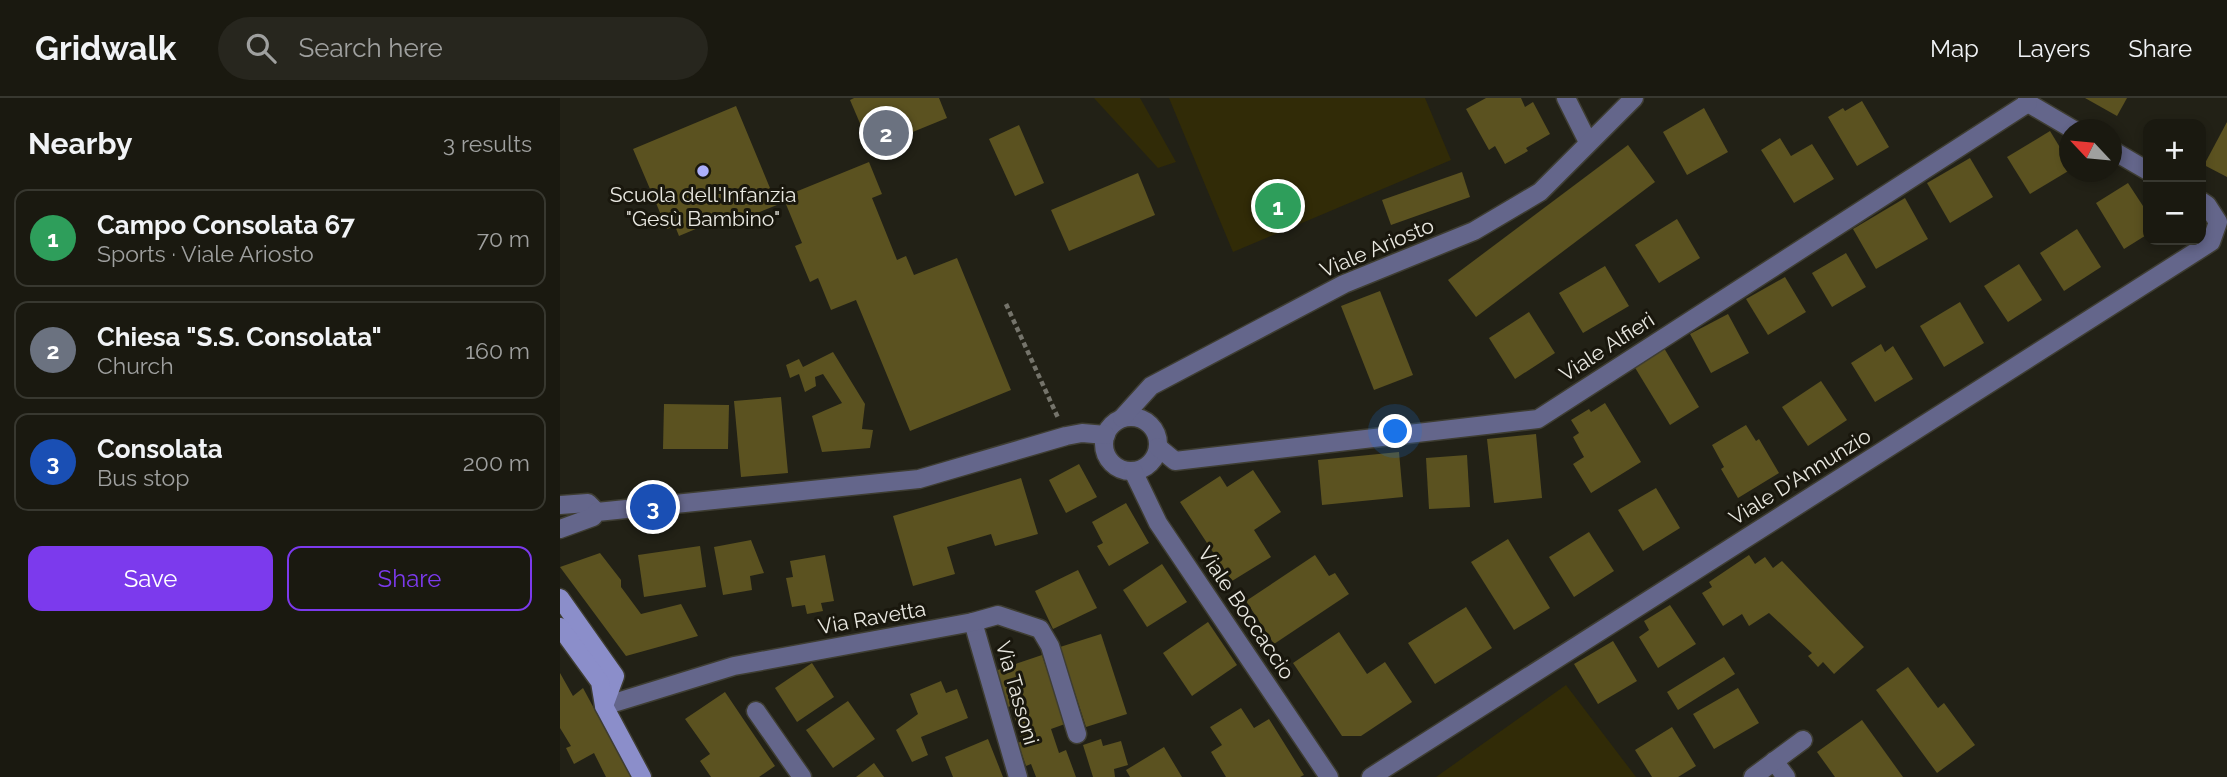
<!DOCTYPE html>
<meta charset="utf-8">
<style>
:root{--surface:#1a1910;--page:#27261e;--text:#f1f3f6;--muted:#9fa09f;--line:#383830;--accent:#7c3aed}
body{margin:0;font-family:Raleway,sans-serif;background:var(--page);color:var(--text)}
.controls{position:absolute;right:21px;top:21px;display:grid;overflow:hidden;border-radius:14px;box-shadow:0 4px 10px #0003}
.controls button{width:63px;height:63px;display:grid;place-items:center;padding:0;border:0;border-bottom:2px solid var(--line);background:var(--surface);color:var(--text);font:35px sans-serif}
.compass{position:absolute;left:1499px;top:21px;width:63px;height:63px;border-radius:50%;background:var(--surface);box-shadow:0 4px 10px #0003;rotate:296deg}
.you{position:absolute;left:836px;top:334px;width:24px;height:24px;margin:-18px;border:5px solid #fff;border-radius:50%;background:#1a73e8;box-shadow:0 0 0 10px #1a73e833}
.badge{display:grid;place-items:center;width:46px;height:46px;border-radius:50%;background:var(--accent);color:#fff;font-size:23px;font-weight:700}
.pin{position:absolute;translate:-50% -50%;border:4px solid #fff;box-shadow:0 2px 7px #0006}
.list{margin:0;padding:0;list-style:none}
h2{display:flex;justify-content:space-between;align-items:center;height:91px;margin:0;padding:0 28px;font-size:30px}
h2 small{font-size:23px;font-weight:400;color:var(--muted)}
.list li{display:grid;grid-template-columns:46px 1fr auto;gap:21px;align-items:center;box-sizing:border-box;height:98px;margin:0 14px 14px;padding:0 14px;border:2px solid var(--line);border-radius:14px}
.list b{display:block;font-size:26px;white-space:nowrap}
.list p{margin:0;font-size:23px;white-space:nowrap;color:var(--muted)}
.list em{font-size:23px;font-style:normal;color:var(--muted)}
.actions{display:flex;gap:14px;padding:21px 28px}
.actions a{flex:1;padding:16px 0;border:2px solid var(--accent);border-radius:14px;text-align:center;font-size:24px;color:var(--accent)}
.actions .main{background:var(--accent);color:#fff}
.icon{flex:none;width:38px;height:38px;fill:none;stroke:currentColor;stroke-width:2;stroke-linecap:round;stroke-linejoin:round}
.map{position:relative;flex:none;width:1667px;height:679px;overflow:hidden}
header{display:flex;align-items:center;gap:42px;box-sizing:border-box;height:98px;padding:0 35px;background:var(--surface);border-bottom:2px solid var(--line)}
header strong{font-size:33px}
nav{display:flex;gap:38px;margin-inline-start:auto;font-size:24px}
.search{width:490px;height:63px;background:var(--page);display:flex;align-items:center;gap:18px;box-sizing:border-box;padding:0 24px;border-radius:38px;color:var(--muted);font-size:26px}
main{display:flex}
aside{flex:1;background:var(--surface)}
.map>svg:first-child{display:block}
.green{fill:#312b07}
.building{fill:#5b5220}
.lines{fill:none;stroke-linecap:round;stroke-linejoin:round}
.minor-casing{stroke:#3e3d32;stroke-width:21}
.secondary-casing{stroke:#3e3d32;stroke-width:21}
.path{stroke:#75746b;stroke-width:4.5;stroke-dasharray:5 3.5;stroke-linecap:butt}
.minor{stroke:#64668b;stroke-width:18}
.secondary{stroke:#8b8eca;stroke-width:18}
.poi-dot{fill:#acaffb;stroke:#19170d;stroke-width:2.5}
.labels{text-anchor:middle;stroke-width:6;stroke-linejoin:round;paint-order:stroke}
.poi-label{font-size:21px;fill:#e9e8e1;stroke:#19170d}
.street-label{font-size:21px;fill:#e9e8e1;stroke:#19170d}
</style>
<header>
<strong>Gridwalk</strong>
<div class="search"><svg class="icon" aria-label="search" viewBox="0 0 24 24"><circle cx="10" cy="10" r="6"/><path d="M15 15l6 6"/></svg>Search here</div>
<nav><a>Map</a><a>Layers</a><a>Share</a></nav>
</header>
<main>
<aside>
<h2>Nearby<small>3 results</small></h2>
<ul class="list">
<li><span class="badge" style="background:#2e9e5b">1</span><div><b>Campo Consolata 67</b><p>Sports · Viale Ariosto</p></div><em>70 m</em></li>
<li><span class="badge" style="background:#6b7280">2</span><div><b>Chiesa &quot;S.S. Consolata&quot;</b><p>Church</p></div><em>160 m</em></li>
<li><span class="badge" style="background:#1a4fb4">3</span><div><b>Consolata</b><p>Bus stop</p></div><em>200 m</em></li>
</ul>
<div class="actions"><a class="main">Save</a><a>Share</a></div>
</aside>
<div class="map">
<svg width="1667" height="679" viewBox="0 0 1667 679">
<rect width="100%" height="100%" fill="#222116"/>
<g class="green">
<path d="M534,0H580L616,64L598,70Z"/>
<path d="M609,0H865L891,62L673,154Z"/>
<path d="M1006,587L1076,679H876Z"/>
</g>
<g class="building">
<path d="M294,0H379L387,20L311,51L290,2Z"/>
<path d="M926,0H961L965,9L973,4L990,36L966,50L968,53L945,66L935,48L929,52L906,11Z"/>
<path d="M1525,0H1567L1557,18Z"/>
<path d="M1302,3L1329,49L1297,68L1268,19L1283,10L1285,13Z"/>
<path d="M176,8L217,107L172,125L169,117L119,138L115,128L107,131L73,51Z"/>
<path d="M1144,10L1168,54L1127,77L1103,34Z"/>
<path d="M1667,24V79L1644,67Z"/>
<path d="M459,27L484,85L455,98L429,41Z"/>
<path d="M1490,33L1510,66V72L1470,96L1447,59Z"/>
<path d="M1220,40L1231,58L1252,46L1274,81L1234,105L1201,52Z"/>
<path d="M1068,47L1095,84L916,219L888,182Z"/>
<path d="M1410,60L1433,99L1390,125L1367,85Z"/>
<path d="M309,64L322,96L312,100L337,162L346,158L354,177L397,160L451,292L350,333L296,202L271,212L258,180L250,184L235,148L242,145L223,99Z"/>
<path d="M902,74L910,99L831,127L822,102Z"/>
<path d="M578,75L595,117L509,153L491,112Z"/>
<path d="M1568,85L1583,108L1588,105V136L1564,151L1536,105Z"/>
<path d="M1345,100L1368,141L1316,171L1293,131Z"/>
<path d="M1117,121L1140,160L1099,185L1075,147Z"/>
<path d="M1517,131L1541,169L1504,193L1480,155Z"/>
<path d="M1286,155L1306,189L1272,209L1252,175Z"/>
<path d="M1459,166L1482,202L1448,224L1424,188Z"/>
<path d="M1045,168L1069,208L1023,235L999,195Z"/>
<path d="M1225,179L1246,214L1208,237L1186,201Z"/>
<path d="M820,193L853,277L814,292L781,208Z"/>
<path d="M1400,204L1424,245L1384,269L1360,228Z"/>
<path d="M969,214L995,255L955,281L929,240Z"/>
<path d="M1168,216L1189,255L1151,275L1130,236Z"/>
<path d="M1321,246L1325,254L1333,248L1353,281L1315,304L1291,265Z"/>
<path d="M1104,250L1139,309L1110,327L1074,268Z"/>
<path d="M273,254L305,306L302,331L313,332L310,350L262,354L252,318L282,305L263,276L255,279L256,288L245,294L239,276L230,280L226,267L239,261L243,269Z"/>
<path d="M1261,283L1287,322L1248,348L1222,309Z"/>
<path d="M221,299L228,375L181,379L174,303Z"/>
<path d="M1045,305L1081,364L1031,395L1013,366L1024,359L1013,339L1019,335L1011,322L1029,311L1031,314Z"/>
<path d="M104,306L169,307L168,351H103Z"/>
<path d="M1186,327L1196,343L1199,341L1219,375L1178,400L1161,371L1164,369L1152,347Z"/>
<path d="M976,336L982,400L934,405L927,341Z"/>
<path d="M839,354L843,399L762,407L758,362Z"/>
<path d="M907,357L910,409L869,411L866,360Z"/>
<path d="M519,366L537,399L506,415L489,382Z"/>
<path d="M693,372L721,414L694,432L711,459L672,483L620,404L660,378L667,389Z"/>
<path d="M461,380L478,436L435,448L431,436L387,449L395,476L353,488L333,418Z"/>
<path d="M1096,390L1120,430L1083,453L1058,412Z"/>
<path d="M566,405L589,445L549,468L537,448L543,445L532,424Z"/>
<path d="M1029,434L1054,473L1014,499L989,459Z"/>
<path d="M948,441L990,510L954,532L911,464Z"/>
<path d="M191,442L204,475L190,478L192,492L163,497L154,449Z"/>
<path d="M140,448L146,489L84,499L78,457Z"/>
<path d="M40,455L61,482V489L81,516L121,506L138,538L66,558L0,469Z"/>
<path d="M265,457L274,503L261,505L263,513L247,516L245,507L232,509L226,480L233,479L230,463Z"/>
<path d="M755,457L769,478L775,475L789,496L714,546L686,503Z"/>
<path d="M1189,457L1195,466L1205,459L1213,470L1222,463L1304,549L1274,576L1263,564L1258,569L1248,558L1252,555L1209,515L1189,528L1182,516L1163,528L1142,495L1152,489L1149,484Z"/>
<path d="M602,466L627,504L587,529L563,492Z"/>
<path d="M518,472L537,510L493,531L475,493Z"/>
<path d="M1110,507L1136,546L1098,570L1079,539L1089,532L1084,523Z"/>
<path d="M906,509L932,550L875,586L848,545Z"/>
<path d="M648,524L677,567L632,598L603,555Z"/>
<path d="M779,534L807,576L825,564L852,604L801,638H782L733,565Z"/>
<path d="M541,536L567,616L526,629L500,549Z"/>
<path d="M1053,543L1077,583L1038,606L1014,566Z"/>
<path d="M482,557L505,626L491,631L499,655L506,652L516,679H476L471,666L466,668L458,645L462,643L451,608L445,610L432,574Z"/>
<path d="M1164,559L1175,576L1118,612L1107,594Z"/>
<path d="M252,565L274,599L237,624L215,590Z"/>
<path d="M1348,569L1378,610L1384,605L1415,647L1377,675L1316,592Z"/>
<path d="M0,575L13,598L23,590L71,679H46L34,655L14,666L6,650L11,648L0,630Z"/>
<path d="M381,583L386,595L397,591L408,620L361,639L368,657L352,664L336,632L358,616L350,596Z"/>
<path d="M1178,590L1199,625L1154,651L1133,616Z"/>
<path d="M165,594L215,668L199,679H151L140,663L150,656L125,621Z"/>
<path d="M288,603L315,641L273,670L246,632Z"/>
<path d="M681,610L694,630L709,621L744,677L740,679H666L651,654L662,647L650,629Z"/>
<path d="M1302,622L1343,679H1275L1257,654Z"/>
<path d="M1112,629L1136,668L1118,679H1092L1075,652Z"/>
<path d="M428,641L443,679H393L385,659Z"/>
<path d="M541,641L543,648L561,643L568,667L554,671L555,679H533L523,647Z"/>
<path d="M604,649L622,679H570L566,672Z"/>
<path d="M314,665L324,679H296Z"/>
</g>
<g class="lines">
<defs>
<g id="minor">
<path d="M1006,0L1028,44"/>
<path d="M1467,0L1468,5L1514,32"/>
<path d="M1552,52L1588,73"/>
<circle cx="571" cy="346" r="27"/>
<path d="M562,320L591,288L784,186L914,133L980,94L1074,0"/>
<path d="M598,349L615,363L978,321L1468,5"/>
<path d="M573,373L598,425L769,679"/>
<path d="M0,407L28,405L37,414"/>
<path d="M0,431L33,419L37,414L359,381L506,338L522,335L546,337"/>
<path d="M413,524L458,679"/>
<path d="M44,608L174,568L413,524L438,517L480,531L490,548L517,636"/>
<path d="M196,613L242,679"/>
<path d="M1214,663L1226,679"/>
<path d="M811,679L1651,144L1658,124L1647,107L1641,103"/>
<path d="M1193,679L1243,642"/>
</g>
<g id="secondary">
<path d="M0,500L55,578L45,605"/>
<path d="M0,529L40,584L44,608L82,679"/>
</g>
</defs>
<use href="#minor" class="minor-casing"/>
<use href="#secondary" class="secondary-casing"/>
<path class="path" d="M446,206L499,322"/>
<use href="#minor" class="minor"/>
<use href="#secondary" class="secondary"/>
</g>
<circle class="poi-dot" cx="143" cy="73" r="7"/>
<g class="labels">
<g class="poi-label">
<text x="143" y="104">Scuola dell'Infanzia<tspan x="143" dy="24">"Gesù Bambino"</tspan></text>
</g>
<g class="street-label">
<text transform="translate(817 150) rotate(-23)" y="7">Viale Ariosto</text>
<text transform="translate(1047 249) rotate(-33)" y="7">Viale Alfieri</text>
<text transform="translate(1240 379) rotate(-32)" y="7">Viale D'Annunzio</text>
<text transform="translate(686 515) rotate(56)" y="7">Viale Boccaccio</text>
<text transform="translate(312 520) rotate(-10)" y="7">Via Ravetta</text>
<text transform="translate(457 595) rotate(74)" y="7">Via Tassoni</text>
</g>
</g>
</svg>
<div class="controls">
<button>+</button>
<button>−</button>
</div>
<svg class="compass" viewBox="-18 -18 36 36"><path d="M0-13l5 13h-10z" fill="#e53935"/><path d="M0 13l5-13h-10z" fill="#9fa09f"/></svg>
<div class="you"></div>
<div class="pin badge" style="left:718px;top:108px;background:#2e9e5b">1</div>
<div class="pin badge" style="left:326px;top:35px;background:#6b7280">2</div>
<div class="pin badge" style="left:93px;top:409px;background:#1a4fb4">3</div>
</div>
</main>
